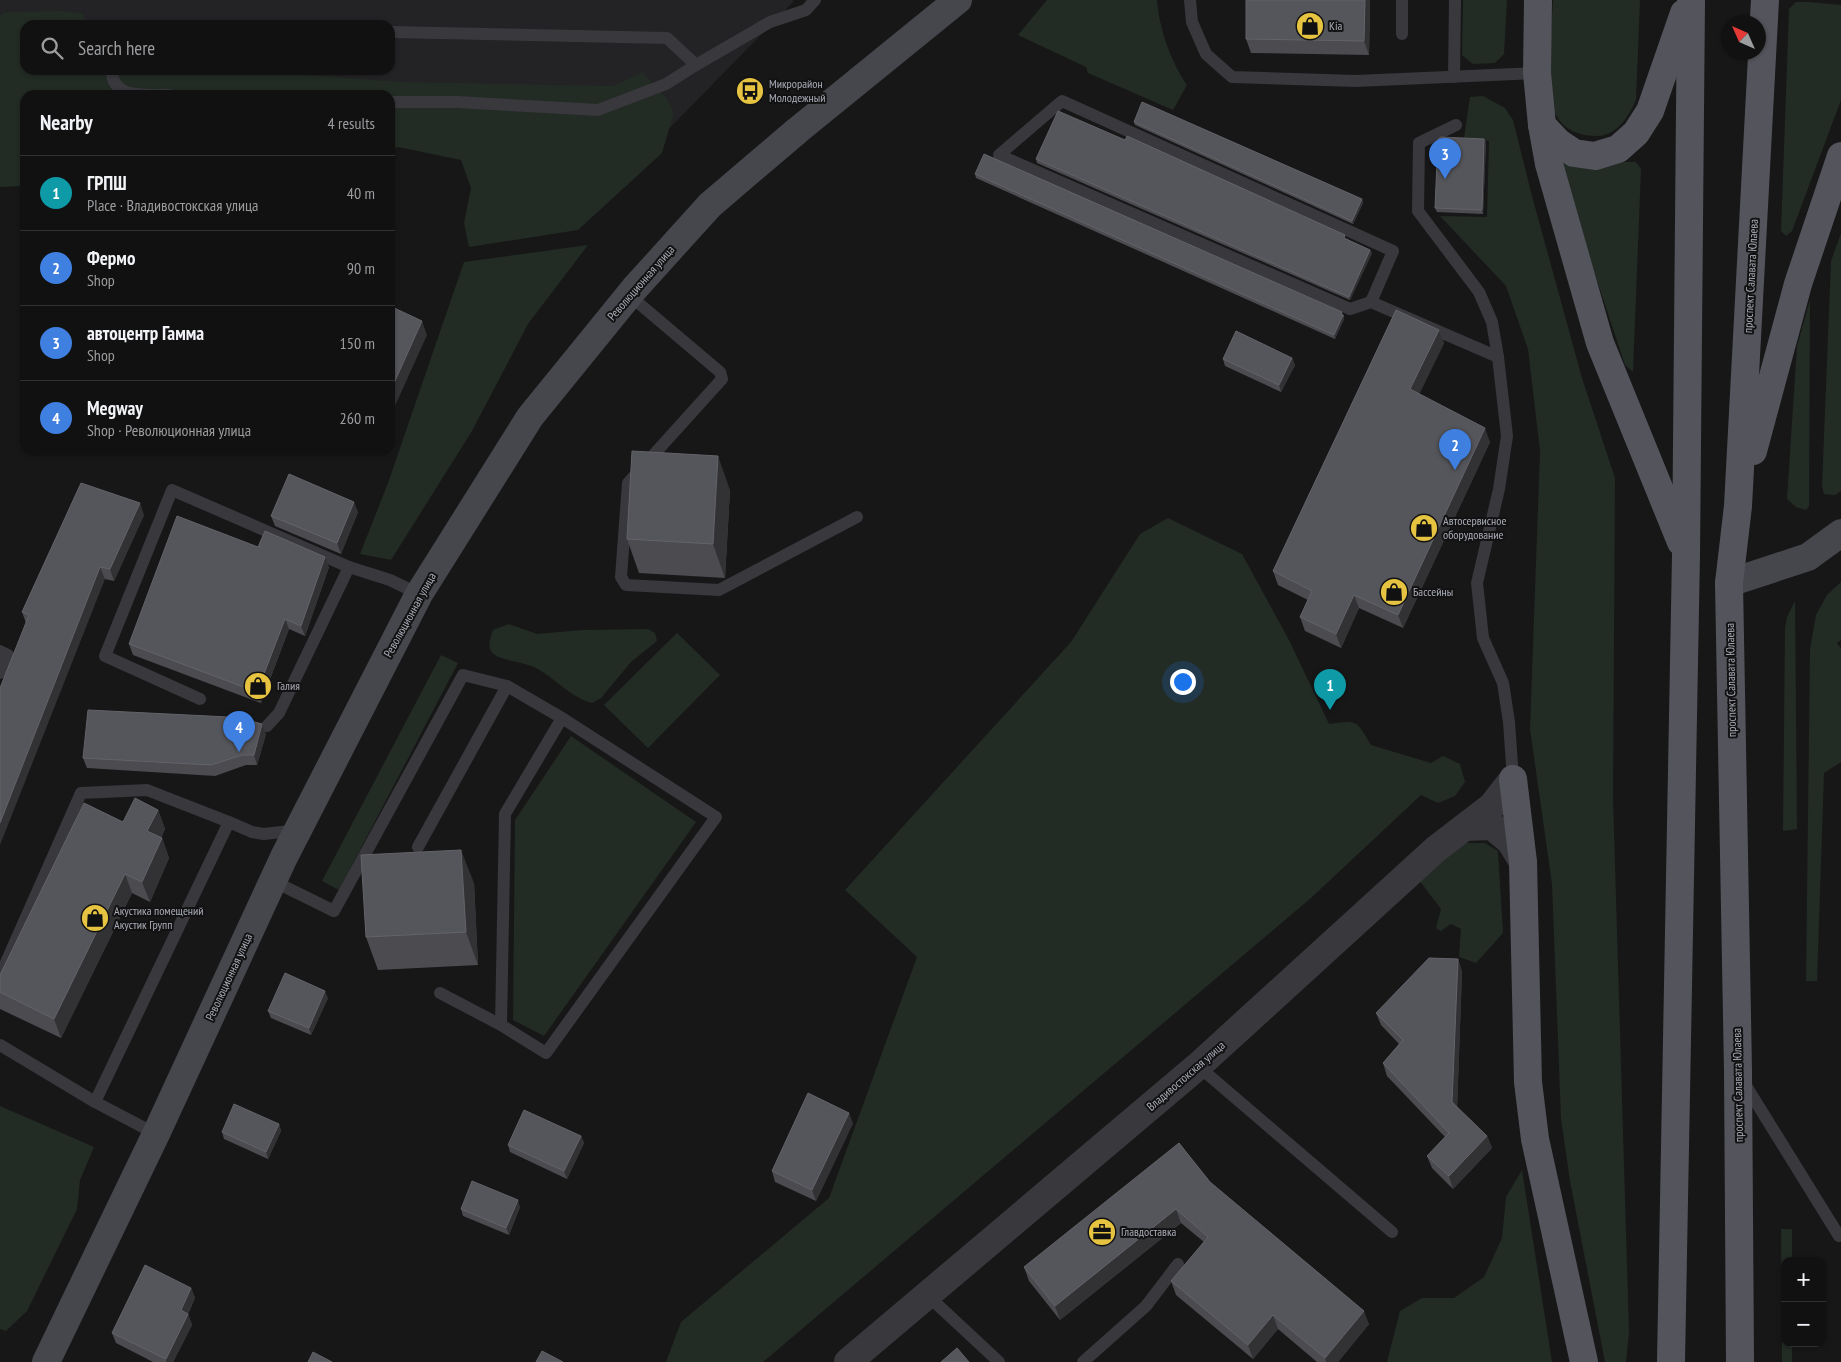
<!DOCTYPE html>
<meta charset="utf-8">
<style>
:root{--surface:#111112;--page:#1e1f20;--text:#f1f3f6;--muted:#9c9d9f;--line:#303132;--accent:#8c9099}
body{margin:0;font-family:"PT Sans Narrow",sans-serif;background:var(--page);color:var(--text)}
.controls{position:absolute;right:15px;bottom:15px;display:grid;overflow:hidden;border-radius:10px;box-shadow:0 1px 4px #0004}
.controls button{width:45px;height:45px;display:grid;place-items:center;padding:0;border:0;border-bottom:1px solid var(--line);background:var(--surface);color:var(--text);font:25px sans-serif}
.compass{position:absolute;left:1721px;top:15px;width:45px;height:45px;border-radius:50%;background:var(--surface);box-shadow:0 1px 4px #0004;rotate:315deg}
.you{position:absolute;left:1182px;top:681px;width:18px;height:18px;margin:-12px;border:4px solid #fff;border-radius:50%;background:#1a73e8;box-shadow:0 0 0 8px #1a73e833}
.badge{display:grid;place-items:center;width:32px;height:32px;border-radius:50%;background:var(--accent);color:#fff;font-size:16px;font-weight:700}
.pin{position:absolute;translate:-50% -41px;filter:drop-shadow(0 1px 2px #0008)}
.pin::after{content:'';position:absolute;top:26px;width:18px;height:15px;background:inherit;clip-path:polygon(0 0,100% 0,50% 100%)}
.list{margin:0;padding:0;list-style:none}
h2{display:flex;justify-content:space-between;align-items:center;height:65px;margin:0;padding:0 20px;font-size:21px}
h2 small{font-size:16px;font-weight:400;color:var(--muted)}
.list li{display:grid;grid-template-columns:32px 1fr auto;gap:15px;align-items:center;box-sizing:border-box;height:75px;padding:0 20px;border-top:1px solid var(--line)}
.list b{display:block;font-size:19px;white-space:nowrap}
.list p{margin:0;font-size:16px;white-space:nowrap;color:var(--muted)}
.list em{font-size:16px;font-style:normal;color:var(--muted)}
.icon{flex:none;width:28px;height:28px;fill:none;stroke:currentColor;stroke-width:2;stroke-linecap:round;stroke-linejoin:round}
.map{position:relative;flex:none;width:1841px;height:1362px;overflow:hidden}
.search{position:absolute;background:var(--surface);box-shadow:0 1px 4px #0004;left:20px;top:20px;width:375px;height:55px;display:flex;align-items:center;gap:12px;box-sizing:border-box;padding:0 18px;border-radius:15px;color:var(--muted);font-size:19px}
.panel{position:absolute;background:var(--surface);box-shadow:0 1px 4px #0004;left:20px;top:90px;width:375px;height:365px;border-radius:15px}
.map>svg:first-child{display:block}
.built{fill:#232325;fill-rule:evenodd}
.green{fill:#232b25}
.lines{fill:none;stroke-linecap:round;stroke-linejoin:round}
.service{stroke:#38383d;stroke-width:12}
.tertiary{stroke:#38383d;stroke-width:28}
.secondary{stroke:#46474d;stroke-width:28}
.primary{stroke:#54555c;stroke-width:28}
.wall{fill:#4b4b50}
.shaded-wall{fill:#323235}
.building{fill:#55565b;stroke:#636369}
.labels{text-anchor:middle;stroke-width:4;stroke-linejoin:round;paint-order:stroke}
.poi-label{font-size:12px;fill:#aaacb7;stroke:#121213;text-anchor:start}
.street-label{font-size:12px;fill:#aaacb7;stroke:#121213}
</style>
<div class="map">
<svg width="1841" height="1362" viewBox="0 0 1841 1362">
<rect width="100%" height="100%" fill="#171718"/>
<path class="built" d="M0,0H793V2L664,134L390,95H25L0,103ZM25,25H390V70H25Z"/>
<g class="green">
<path d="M1047,0H1157C1159,28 1171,62 1187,85L1173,110L1088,73L1086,67L1018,35Z"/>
<path d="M1463,0H1507L1504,54L1495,63L1473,64L1462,55Z"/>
<path d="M1553,0H1640L1636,100C1629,116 1616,137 1596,136C1545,135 1547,88 1550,50C1551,33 1552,17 1553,0Z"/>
<path d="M1796,2H1809L1841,5V100L1792,231L1786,236L1781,231L1789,9Z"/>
<path d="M63,11L82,13L89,25H25V70H237L402,82L613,86L643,72L667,99L674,113L662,153L578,230L469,247L464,223L471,188L461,160L398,147L390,150V95H25V186L0,187V16L4,12Z"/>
<path d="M1483,96L1505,108L1513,120L1532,196L1582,378L1615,478L1613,798L1629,1332L1626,1362H1605L1570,1181L1561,1119L1552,884L1530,729L1540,451L1528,349L1506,286L1440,216L1487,217L1489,141L1464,138L1470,97Z"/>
<path d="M1556,156L1609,166L1624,162H1636L1641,169L1633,372L1625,365Z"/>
<path d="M1841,233V491L1835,495L1824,494L1822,486L1831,261Z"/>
<path d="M588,245L528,324L472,431L391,560L360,554L388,483L464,262Z"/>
<path d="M1810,300L1809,506L1806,510L1796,507L1787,499L1797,346Z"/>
<path d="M1168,518L1242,554L1290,642L1329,724C1358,720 1356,720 1371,745L1431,763L1443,756L1460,764L1465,782L1455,796L1438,803L1421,795L1311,898L763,1362H666L681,1322L829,1198L917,957L845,890L1071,642L1140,534Z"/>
<path d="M1841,582V640L1837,643L1841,649V762L1824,773L1817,981H1806L1810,649L1816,615L1827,595Z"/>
<path d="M1795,601L1797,829L1783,831L1785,628L1787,617Z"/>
<path d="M509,624L537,634L583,630L648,629L655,633L657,641L631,662L601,698L592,703C570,697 556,679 536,668C525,662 503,661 495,655C486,649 490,639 493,630Z"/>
<path d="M677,633L720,675L648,748L604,705Z"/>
<path d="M441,655L458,663L339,890L322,881Z"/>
<path d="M571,736L696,822L544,1036L513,1020L515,820Z"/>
<path d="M1464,843H1485L1498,851L1503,933L1476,963L1459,957L1461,929L1451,924L1441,931L1436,928L1441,909L1419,880Z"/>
<path d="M0,1106L94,1147L80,1180L77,1209L27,1311L6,1331L0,1329Z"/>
<path d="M1522,1170L1552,1362H1387L1400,1311L1422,1298H1454L1484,1277L1502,1238L1506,1197Z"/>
<path d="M1781,1229H1792V1261H1785V1343H1792V1362H1782Z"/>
</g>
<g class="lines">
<g class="service">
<path d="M1190,0L1192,22L1206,54L1232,77L1356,81L1537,73"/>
<path d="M1402,0V34"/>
<path d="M390,32L667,38L696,65"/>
<path d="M112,70C111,100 147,94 169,95"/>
<path d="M1454,77L1455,0"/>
<path d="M390,102H457L598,110L666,84L696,65L770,22L806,10L815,0"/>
<path d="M1456,125L1419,143L1418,211L1479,292L1492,322L1498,357L1507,436L1499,489L1477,583L1483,638L1503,683L1509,722L1513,779"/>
<path d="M629,295L720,372L722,379L628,483L621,577L626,585L719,590L857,517"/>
<path d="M1371,302L1393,251L1062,101L999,155L1350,309L1371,302L1498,357"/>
<path d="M0,651L8,655L0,673"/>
<path d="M200,699L105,656L172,490L349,567L390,580L419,594"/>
<path d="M267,726L279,713L349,567"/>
<path d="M418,847L507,686"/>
<path d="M273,881L334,911L463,675L507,686L562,718L716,817L546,1053L501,1025L505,814L562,718"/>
<path d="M0,976L81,793L147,790L229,822"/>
<path d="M440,993L501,1025"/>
<path d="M0,1045L95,1102"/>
<path d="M1198,1066L1392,1232"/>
<path d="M1743,1081L1839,1236"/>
<path d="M156,1134L95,1102L229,822L252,832L264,834L299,830"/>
<path d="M926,1294L999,1362"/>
<path d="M1083,1362L1146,1306L1178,1264"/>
</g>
<g class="tertiary">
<path d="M1465,827L1492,826L1510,841L1523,862"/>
<path d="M848,1362L1198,1066L1436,849L1492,806L1513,779"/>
</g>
<g class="secondary">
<path d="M1729,583L1808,557L1841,533"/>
<path d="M46,1362L156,1134L284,857L419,594L530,417L634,289L710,205L798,130L958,0"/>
</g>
<g class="primary">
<path d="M1538,0L1537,73L1542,125L1549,164L1600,343L1681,542"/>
<path d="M1542,125L1559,143L1574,153L1595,156L1618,149L1636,133L1650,111L1684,13"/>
<path d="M1753,451L1798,284L1841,156"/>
<path d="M1513,779L1523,862L1528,1082L1535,1139L1584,1362"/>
<path d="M1671,1362L1686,555L1691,0"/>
<path d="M1740,1362L1738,1071L1729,583L1738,506L1765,0"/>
</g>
</g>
<g class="wall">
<path d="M1370,0L1369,55L1251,53L1246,39Z"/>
<path d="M1134,122L1362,199L1363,203L1353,224L1135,125Z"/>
<path d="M1484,139L1486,142L1483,214L1437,212L1435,208Z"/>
<path d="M1036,159L1346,239L1370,250L1372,253L1350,300L1037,163Z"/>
<path d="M975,174L1344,315V319L1335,339L976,178Z"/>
<path d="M1439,330L1444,343L1419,394L1490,442L1403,628L1359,608L1341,648L1305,631L1300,617L1308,600L1278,585L1273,571Z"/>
<path d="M1292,358L1295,365L1281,392L1225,366L1223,359Z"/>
<path d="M730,490L725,578L639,573L627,539Z"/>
<path d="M358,512L341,554L275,526L271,516Z"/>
<path d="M144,515L114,581L105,579L26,623L22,612Z"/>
<path d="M258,547L329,567L305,636L289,629L261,703L133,655L129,644Z"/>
<path d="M248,718V720L266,734L257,765H246L215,776L87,768L83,758Z"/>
<path d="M158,810L165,829L161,838H162L169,858L150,902L132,893L61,1038L0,1009V975L123,822Z"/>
<path d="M474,883L478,965L378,970L366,937Z"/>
<path d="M1458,959L1462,972L1457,1107L1487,1136L1492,1148L1453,1189L1432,1168L1427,1156L1445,1137L1387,1076L1383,1063L1399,1044L1381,1025L1376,1013Z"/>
<path d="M328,998L311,1035L271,1018L268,1011Z"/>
<path d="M853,1123L816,1201L775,1182L772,1171Z"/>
<path d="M279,1124L281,1131L268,1159L224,1139L222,1132Z"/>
<path d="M581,1136L584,1143L567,1179L510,1152L508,1145Z"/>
<path d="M1210,1182L1369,1324L1338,1362H1317L1278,1329L1253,1359L1176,1295L1171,1281L1204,1242L1181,1223L1060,1320L1029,1281L1024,1267Z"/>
<path d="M520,1207L509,1235L463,1216L461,1209Z"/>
<path d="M191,1288L195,1298L188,1314L192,1325L173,1362H153L116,1343L112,1333Z"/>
</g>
<g class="shaded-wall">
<path d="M1365,0H1370L1369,55L1364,41Z"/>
<path d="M1484,139L1486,142L1483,214L1482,210Z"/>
<path d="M1362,199L1363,203L1353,224L1352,221Z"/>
<path d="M1370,250L1372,253L1350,300L1349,297Z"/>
<path d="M1342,312L1344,319L1335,339L1334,335Z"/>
<path d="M422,321L427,335L390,417V392Z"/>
<path d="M1439,330L1444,343L1415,403L1410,389Z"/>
<path d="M1292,358L1295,365L1281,392L1279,385Z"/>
<path d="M1485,428L1490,442L1403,628L1398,615Z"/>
<path d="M718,456L730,490L725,578L713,544Z"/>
<path d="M354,502L358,512L341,554L337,543Z"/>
<path d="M140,503L144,515L114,581L110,569Z"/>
<path d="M325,557L329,567L305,636L301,626Z"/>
<path d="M100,567L105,579L0,845V823Z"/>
<path d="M1354,595L1359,608L1341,648L1336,634Z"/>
<path d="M285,619L289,629L261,703L257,692Z"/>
<path d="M262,724L266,734L257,765L254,755Z"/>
<path d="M158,810L165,829L154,851L147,831Z"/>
<path d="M162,838L169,858L150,902L142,882Z"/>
<path d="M461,850L474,883L478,965L466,932Z"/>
<path d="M125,874L132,893L61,1038L54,1019Z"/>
<path d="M1458,959L1462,972L1457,1115L1452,1102Z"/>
<path d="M325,991L328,998L311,1035L309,1028Z"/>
<path d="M849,1113L853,1123L816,1201L812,1190Z"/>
<path d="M279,1124L281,1131L268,1159L266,1152Z"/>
<path d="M581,1136L584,1143L567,1179L564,1171Z"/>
<path d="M1487,1136L1492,1148L1453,1189L1449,1176Z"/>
<path d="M518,1200L520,1207L509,1235L506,1228Z"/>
<path d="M1176,1209L1181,1223L1060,1320L1055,1306Z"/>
<path d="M191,1288L195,1298L184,1321L181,1310Z"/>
<path d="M1364,1311L1369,1324L1338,1362H1326L1325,1358Z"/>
<path d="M188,1314L192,1325L173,1362H166V1359Z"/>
<path d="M1273,1315L1278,1329L1253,1359L1248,1345Z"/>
</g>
<g class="building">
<path d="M1246,0H1365L1364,41L1246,39Z"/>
<path d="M1142,102L1362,199L1352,221L1134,122Z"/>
<path d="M1058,111L1125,140L1127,136L1345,235L1344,238L1370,250L1349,297L1036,159Z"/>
<path d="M1441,137L1484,139L1482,210L1435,208L1438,139Z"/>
<path d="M984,154L1342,312L1341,314L1343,315L1334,335L975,174Z"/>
<path d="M390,306L422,321L390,392Z"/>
<path d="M1396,310L1439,330L1410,389L1485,428L1398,615L1354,595L1336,634L1300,617L1312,591L1273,571Z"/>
<path d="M1236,331L1292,358L1279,385L1223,359Z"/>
<path d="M632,451L718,456L713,544L627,539Z"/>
<path d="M289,474L354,502L337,543L271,516Z"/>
<path d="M81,483L140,503L110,569L100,567L0,823V688L29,615L22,612Z"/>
<path d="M177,516L258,547L265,531L325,557L301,626L285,619L257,692L129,644Z"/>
<path d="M88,710L248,718L247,720L262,724L254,755H242L211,765L83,758Z"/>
<path d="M135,798L158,810L147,831L162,838L142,882L125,874L54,1019L0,992V975L84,803L123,822Z"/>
<path d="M461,850L466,932L366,937L361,855Z"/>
<path d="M1429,958L1458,959L1452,1102L1487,1136L1449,1176L1427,1156L1449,1133L1383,1063L1403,1040L1376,1013Z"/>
<path d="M285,973L325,991L309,1028L268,1011Z"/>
<path d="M808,1093L849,1113L812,1190L772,1171Z"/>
<path d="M234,1104L279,1124L266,1152L222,1132Z"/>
<path d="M524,1110L581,1136L564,1171L508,1145Z"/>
<path d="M1179,1143L1210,1182L1364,1311L1325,1358L1273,1315L1248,1345L1171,1281L1208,1237L1176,1209L1055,1306L1024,1267Z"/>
<path d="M472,1181L518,1200L506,1228L461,1209Z"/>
<path d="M145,1265L191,1288L181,1310L188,1314L166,1359L112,1333Z"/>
<path d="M957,1348L969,1362H941Z"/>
<path d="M542,1351L563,1362H536Z"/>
<path d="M313,1352L332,1362H308Z"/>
</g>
<defs>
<symbol id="shop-disc" viewBox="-11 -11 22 22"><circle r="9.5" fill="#e6c441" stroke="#121213"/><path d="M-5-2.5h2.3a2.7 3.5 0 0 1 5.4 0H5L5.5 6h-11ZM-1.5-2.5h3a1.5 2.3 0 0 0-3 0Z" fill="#111"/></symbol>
<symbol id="bus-disc" viewBox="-11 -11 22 22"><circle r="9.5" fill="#e6c441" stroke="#121213"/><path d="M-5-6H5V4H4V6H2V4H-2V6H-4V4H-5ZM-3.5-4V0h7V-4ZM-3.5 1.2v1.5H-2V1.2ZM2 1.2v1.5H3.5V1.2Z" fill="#111"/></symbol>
<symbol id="office-disc" viewBox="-11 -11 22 22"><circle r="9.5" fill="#e6c441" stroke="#121213"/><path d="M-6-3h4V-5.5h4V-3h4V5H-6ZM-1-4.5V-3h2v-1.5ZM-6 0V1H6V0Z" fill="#111"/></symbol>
</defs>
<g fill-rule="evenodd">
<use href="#shop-disc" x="1294" y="10" width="32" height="32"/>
<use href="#bus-disc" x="734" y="75" width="32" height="32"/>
<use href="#shop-disc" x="1408" y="512" width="32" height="32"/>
<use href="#shop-disc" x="1378" y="576" width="32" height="32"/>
<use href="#shop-disc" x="242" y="670" width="32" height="32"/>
<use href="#shop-disc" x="79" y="902" width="32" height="32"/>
<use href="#office-disc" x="1086" y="1216" width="32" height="32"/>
</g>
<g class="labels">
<g class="poi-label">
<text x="1329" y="30">Kia</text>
<text x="769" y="88">Микрорайон<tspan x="769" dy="14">Молодежный</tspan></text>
<text x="1443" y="525">Автосервисное<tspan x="1443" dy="14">оборудование</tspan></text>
<text x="1413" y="596">Бассейны</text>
<text x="277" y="690">Галия</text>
<text x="114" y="915">Акустика помещений<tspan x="114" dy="14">Акустик Групп</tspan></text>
<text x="1121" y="1236">Главдоставка</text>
</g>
<g class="street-label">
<text transform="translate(1751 276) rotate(-87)" y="4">проспект Салавата Юлаева</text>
<text transform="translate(641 283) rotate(-49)" y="4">Революционная улица</text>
<text transform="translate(410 615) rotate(-61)" y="4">Революционная улица</text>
<text transform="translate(1731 680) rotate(-91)" y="4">проспект Салавата Юлаева</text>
<text transform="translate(229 977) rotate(-65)" y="4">Революционная улица</text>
<text transform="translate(1186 1076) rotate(-41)" y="4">Владивостокская улица</text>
<text transform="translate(1738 1085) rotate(-91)" y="4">проспект Салавата Юлаева</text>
</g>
</g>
</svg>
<div class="controls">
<button>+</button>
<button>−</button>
</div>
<svg class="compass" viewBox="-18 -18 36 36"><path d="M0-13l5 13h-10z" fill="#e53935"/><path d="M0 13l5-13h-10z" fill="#9c9d9f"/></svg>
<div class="you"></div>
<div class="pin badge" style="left:1330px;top:710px;background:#0f9aa8">1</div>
<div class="pin badge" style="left:1455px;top:470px;background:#3f7fe0">2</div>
<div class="pin badge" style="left:1445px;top:179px;background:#3f7fe0">3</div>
<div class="pin badge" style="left:239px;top:752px;background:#3f7fe0">4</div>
<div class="search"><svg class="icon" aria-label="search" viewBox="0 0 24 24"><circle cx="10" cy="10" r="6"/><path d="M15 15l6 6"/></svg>Search here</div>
<section class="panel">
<h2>Nearby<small>4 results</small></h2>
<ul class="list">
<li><span class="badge" style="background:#0f9aa8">1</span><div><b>ГРПШ</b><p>Place · Владивостокская улица</p></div><em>40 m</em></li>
<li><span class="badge" style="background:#3f7fe0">2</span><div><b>Фермо</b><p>Shop</p></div><em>90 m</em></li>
<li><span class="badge" style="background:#3f7fe0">3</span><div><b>автоцентр Гамма</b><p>Shop</p></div><em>150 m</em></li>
<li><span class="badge" style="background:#3f7fe0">4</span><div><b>Megway</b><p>Shop · Революционная улица</p></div><em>260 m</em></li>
</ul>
</section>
</div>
